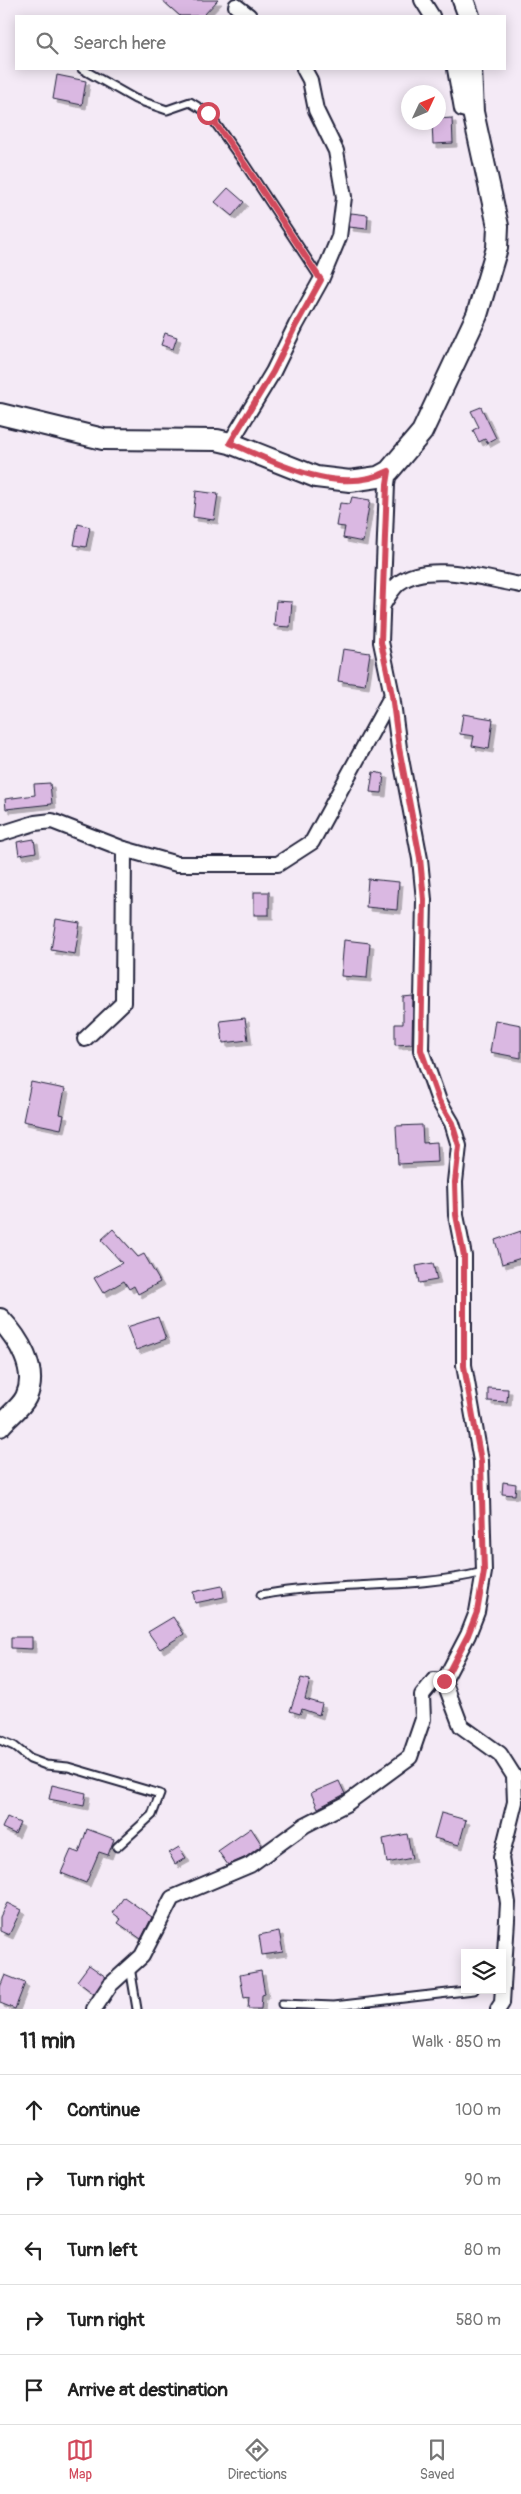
<!DOCTYPE html>
<meta charset="utf-8">
<style>
:root{--surface:#fff;--page:#f2f2f2;--text:#222;--muted:#767676;--line:#e0e0e0;--accent:#d1495b}
body{margin:0;font-family:Pangolin,sans-serif;background:var(--page);color:var(--text)}
.controls{position:absolute;right:15px;bottom:15px;display:grid;overflow:hidden;border-radius:0px;box-shadow:0 2px 12px #0003}
.controls button{width:45px;height:45px;display:grid;place-items:center;padding:0;border:0;border-bottom:1px solid var(--line);background:var(--surface);color:var(--text);font:25px sans-serif}
.compass{position:absolute;left:401px;top:85px;width:45px;height:45px;border-radius:50%;background:var(--surface);box-shadow:0 2px 12px #0003;rotate:46deg}
.stop{position:absolute;width:15px;height:15px;margin:-11px;border:4px solid #d1495b;border-radius:50%;background:#fff}
.stop.end{background:#d1495b;border-color:#fff;box-shadow:0 1px 5px #0008}
.list{margin:0;padding:0;list-style:none}
h2{display:flex;justify-content:space-between;align-items:center;height:65px;margin:0;padding:0 20px;font-size:21px}
h2 small{font-size:16px;font-weight:400;color:var(--muted)}
.list li{display:grid;grid-template-columns:32px 1fr auto;gap:15px;align-items:center;box-sizing:border-box;height:70px;padding:0 20px;border-top:1px solid var(--line)}
.list b{display:block;font-size:19px;white-space:nowrap}
.list em{font-size:16px;font-style:normal;color:var(--muted)}
.icon{flex:none;width:28px;height:28px;fill:none;stroke:currentColor;stroke-width:2;stroke-linecap:round;stroke-linejoin:round}
.map{position:relative;flex:none;width:521px;height:2009px;overflow:hidden}
.search{position:absolute;background:var(--surface);box-shadow:0 2px 12px #0003;left:15px;right:15px;top:15px;height:55px;display:flex;align-items:center;gap:12px;box-sizing:border-box;padding:0 18px;border-radius:0px;color:var(--muted);font-size:19px}
.sheet{height:415px;background:var(--surface)}
nav{display:flex;justify-content:space-around;align-items:center;box-sizing:border-box;height:70px;border-top:1px solid var(--line);background:var(--surface);font-size:14px;color:var(--muted)}
nav a{display:grid;justify-items:center;gap:2px}
nav .on{color:var(--accent)}
.map>svg:first-child{display:block}
.building{fill:#dab8e2;stroke:#22223b;filter:url(#shadow)}
.lines{fill:none;stroke-linecap:round;stroke-linejoin:round}
.lane-casing{stroke:#22223b;stroke-width:11}
.street-casing{stroke:#22223b;stroke-width:18}
.secondary-casing{stroke:#22223b;stroke-width:24}
.lane{stroke:#fff;stroke-width:7}
.street{stroke:#fff;stroke-width:14}
.secondary{stroke:#fff;stroke-width:20}
.route{stroke:#d1495b;stroke-width:6}
</style>
<div class="map">
<svg width="521" height="2009" viewBox="0 0 521 2009">
<defs>
<filter id="shadow"><feDropShadow dx="4" dy="4" stdDeviation="0" flood-color="#0004"/></filter>
</defs>
<rect width="100%" height="100%" fill="#f4eaf6"/>
<filter id="ink" filterUnits="userSpaceOnUse"><feTurbulence type="fractalNoise" baseFrequency=".02" numOctaves="2"/><feDisplacementMap in="SourceGraphic" scale="10" xChannelSelector="R" yChannelSelector="G"/><feConvolveMatrix kernelMatrix="1 2 1 2 8 2 1 2 1" color-interpolation-filters="sRGB"/></filter>
<g filter="url(#ink)">
<g class="building">
<path d="M162,0H218L203,16H180Z"/>
<path d="M57,75L86,81L82,105L53,99Z"/>
<path d="M452,118L453,143L433,144L432,122H438V119Z"/>
<path d="M228,188L244,202L232,216L215,202Z"/>
<path d="M351,213L368,215L367,229L349,227Z"/>
<path d="M165,333L177,337L173,349L161,345Z"/>
<path d="M481,407L496,438L487,443L485,439L479,442L473,430L479,427L471,411Z"/>
<path d="M196,491L218,494L214,520L193,517Z"/>
<path d="M352,497L370,500L363,542L343,538L345,527L336,526L340,503L350,504Z"/>
<path d="M78,524L90,527L86,547L74,545Z"/>
<path d="M276,601L292,602L290,627L274,626Z"/>
<path d="M343,649L370,653L365,685L338,681Z"/>
<path d="M463,714L493,719L489,749L472,746L474,736L460,734Z"/>
<path d="M373,772L384,774L382,793L370,792Z"/>
<path d="M50,783L52,804L6,809L5,799L35,795L34,784Z"/>
<path d="M34,839L36,852L19,855L17,842Z"/>
<path d="M368,879L399,882L397,910L366,907Z"/>
<rect x="254" y="892" width="15" height="23"/>
<path d="M56,919L80,923L75,954L51,950Z"/>
<path d="M344,940L370,943L367,978L341,976Z"/>
<path d="M413,996L412,1044L395,1045V1024H403V997Z"/>
<path d="M245,1018L248,1040L223,1043L220,1021Z"/>
<path d="M495,1020L521,1025V1058L490,1052Z"/>
<path d="M31,1082L65,1089L60,1114L64,1115L61,1129L23,1121Z"/>
<path d="M422,1125L423,1143L437,1142L438,1162L398,1164L396,1126Z"/>
<path d="M113,1229L138,1257L144,1254L160,1282L138,1294L134,1286L129,1289L124,1281L103,1293L94,1278L122,1263L101,1240Z"/>
<path d="M521,1231V1258L502,1264L495,1240Z"/>
<path d="M433,1263L437,1280L419,1283L416,1266Z"/>
<path d="M158,1317L166,1339L136,1350L127,1327Z"/>
<path d="M488,1388L508,1389L507,1402L488,1401Z"/>
<path d="M503,1482L516,1484L515,1495L502,1494Z"/>
<path d="M222,1586L224,1597L195,1603L193,1592Z"/>
<path d="M173,1617L184,1634L160,1649L148,1632Z"/>
<path d="M11,1637H32V1649L11,1648Z"/>
<path d="M301,1678L310,1680L305,1699L322,1704L319,1715L302,1709L300,1714L290,1711Z"/>
<path d="M339,1781L345,1794L318,1808L311,1793Z"/>
<path d="M52,1785L86,1793L84,1806L49,1799Z"/>
<path d="M441,1813L466,1820L459,1845L434,1838Z"/>
<path d="M7,1817L20,1823L15,1834L2,1828Z"/>
<path d="M251,1828L262,1845L246,1857L228,1865L218,1851Z"/>
<path d="M87,1829L114,1839L108,1855L99,1852L86,1883L61,1873L71,1850L79,1853Z"/>
<path d="M407,1834L412,1858L387,1863L383,1839Z"/>
<path d="M179,1847L186,1858L175,1864L169,1853Z"/>
<path d="M124,1897L152,1917L141,1939L118,1923L121,1919L113,1913Z"/>
<path d="M7,1903L21,1910L9,1935L0,1931V1917Z"/>
<path d="M279,1931L283,1952L262,1955L259,1935Z"/>
<path d="M89,1965L106,1977L94,1994L77,1981Z"/>
<path d="M261,1971L265,1994L262,1995L261,2009H248L249,1997L244,1998L240,1975Z"/>
<path d="M5,1975L25,1983L15,2009L0,2003V1987Z"/>
</g>
<g class="lines">
<defs>
<g id="lane">
<path d="M82,69L135,99L167,110L190,102L208,113L244,163L321,280"/>
<path d="M261,1595C335,1581 411,1590 484,1572"/>
<path d="M0,1740L14,1746L30,1759L46,1765L68,1767L160,1794L152,1815L117,1847"/>
<path d="M130,1967L137,2009"/>
<path d="M282,2004L334,2006L474,1990"/>
</g>
<g id="street">
<path d="M422,0L432,16"/>
<path d="M236,6L249,16"/>
<path d="M455,69L462,109L473,112"/>
<path d="M230,443L273,372L296,325L321,280L339,237L344,197L336,151L316,110L310,80L304,69"/>
<path d="M389,471L387,484L381,642L392,695L399,748L420,859L424,900L421,1050L439,1101L452,1123L459,1146L455,1182L456,1215L464,1256V1365L481,1461L484,1572L477,1612L468,1635L444,1681L461,1726L500,1754L514,1776L515,1802L501,1858L508,1903L502,2003L498,2009"/>
<path d="M383,605C387,598 392,589 399,583C428,560 488,580 521,585"/>
<path d="M0,834L35,823L52,821L124,849L177,864H278L312,842L392,695"/>
<path d="M85,1039L123,1003L124,849"/>
<path d="M94,2009L110,1985L142,1956L172,1898L250,1865L305,1825L346,1804L410,1757L423,1719L422,1695L434,1680L444,1681"/>
</g>
<g id="secondary">
<path d="M463,0L469,16"/>
<path d="M0,414L103,439L217,440L230,443L316,477L350,481L378,477L389,471L422,432L477,315L497,248L498,226L473,112L471,69"/>
<path d="M0,1319C18,1338 39,1370 26,1397C21,1408 7,1417 0,1426"/>
</g>
</defs>
<use href="#lane" class="lane-casing"/>
<use href="#street" class="street-casing"/>
<use href="#secondary" class="secondary-casing"/>
<use href="#lane" class="lane"/>
<use href="#street" class="street"/>
<use href="#secondary" class="secondary"/>
</g>
</g>
<g class="lines" filter="url(#ink)">
<path class="route" d="M208,113L244,163L321,280L296,325L273,372L230,443C278,463 338,497 389,471L387,484L381,642L392,695L399,748L420,858L424,900L421,1050L439,1101L452,1123L459,1146L455,1182L456,1215L464,1256V1366L481,1461L484,1572L477,1612L468,1635L444,1681"/>
</g>
</svg>
<div class="controls">
<button><svg class="icon" aria-label="layers" viewBox="0 0 24 24"><path d="M12 4l9 5-9 5-9-5zM3 14l9 5 9-5"/></svg></button>
</div>
<svg class="compass" viewBox="-18 -18 36 36"><path d="M0-13l5 13h-10z" fill="#e53935"/><path d="M0 13l5-13h-10z" fill="#767676"/></svg>
<div class="stop" style="left:208px;top:113px"></div>
<div class="stop end" style="left:444px;top:1681px"></div>
<div class="search"><svg class="icon" aria-label="search" viewBox="0 0 24 24"><circle cx="10" cy="10" r="6"/><path d="M15 15l6 6"/></svg>Search here</div>
</div>
<section class="sheet">
<h2>11 min<small>Walk · 850 m</small></h2>
<ul class="list">
<li><svg class="icon" aria-label="ahead" viewBox="0 0 24 24"><path d="M12 20V5M6 11l6-6 6 6"/></svg><div><b>Continue</b></div><em>100 m</em></li>
<li><svg class="icon" aria-label="right" viewBox="0 0 24 24"><path d="M7 20v-9h11M14 6l5 5-5 5"/></svg><div><b>Turn right</b></div><em>90 m</em></li>
<li><svg class="icon" aria-label="left" viewBox="0 0 24 24"><path d="M17 20v-9H6M10 6l-5 5 5 5"/></svg><div><b>Turn left</b></div><em>80 m</em></li>
<li><svg class="icon" aria-label="right" viewBox="0 0 24 24"><path d="M7 20v-9h11M14 6l5 5-5 5"/></svg><div><b>Turn right</b></div><em>580 m</em></li>
<li><svg class="icon" aria-label="arrive" viewBox="0 0 24 24"><path d="M6 21V4h12l-3 4 3 4H6"/></svg><div><b>Arrive at destination</b></div></li>
</ul>
</section>
<nav>
<a class="on"><svg class="icon" aria-label="map" viewBox="0 0 24 24"><path d="M3 6l6-2 6 2 6-2v14l-6 2-6-2-6 2zM9 4v14M15 6v14"/></svg>Map</a>
<a><svg class="icon" aria-label="directions" viewBox="0 0 24 24"><path d="M12 3l9 9-9 9-9-9zM9 14v-3h6M13 9l2 2-2 2"/></svg>Directions</a>
<a><svg class="icon" aria-label="saved" viewBox="0 0 24 24"><path d="M7 4h10v16l-5-4-5 4z"/></svg>Saved</a>
</nav>
